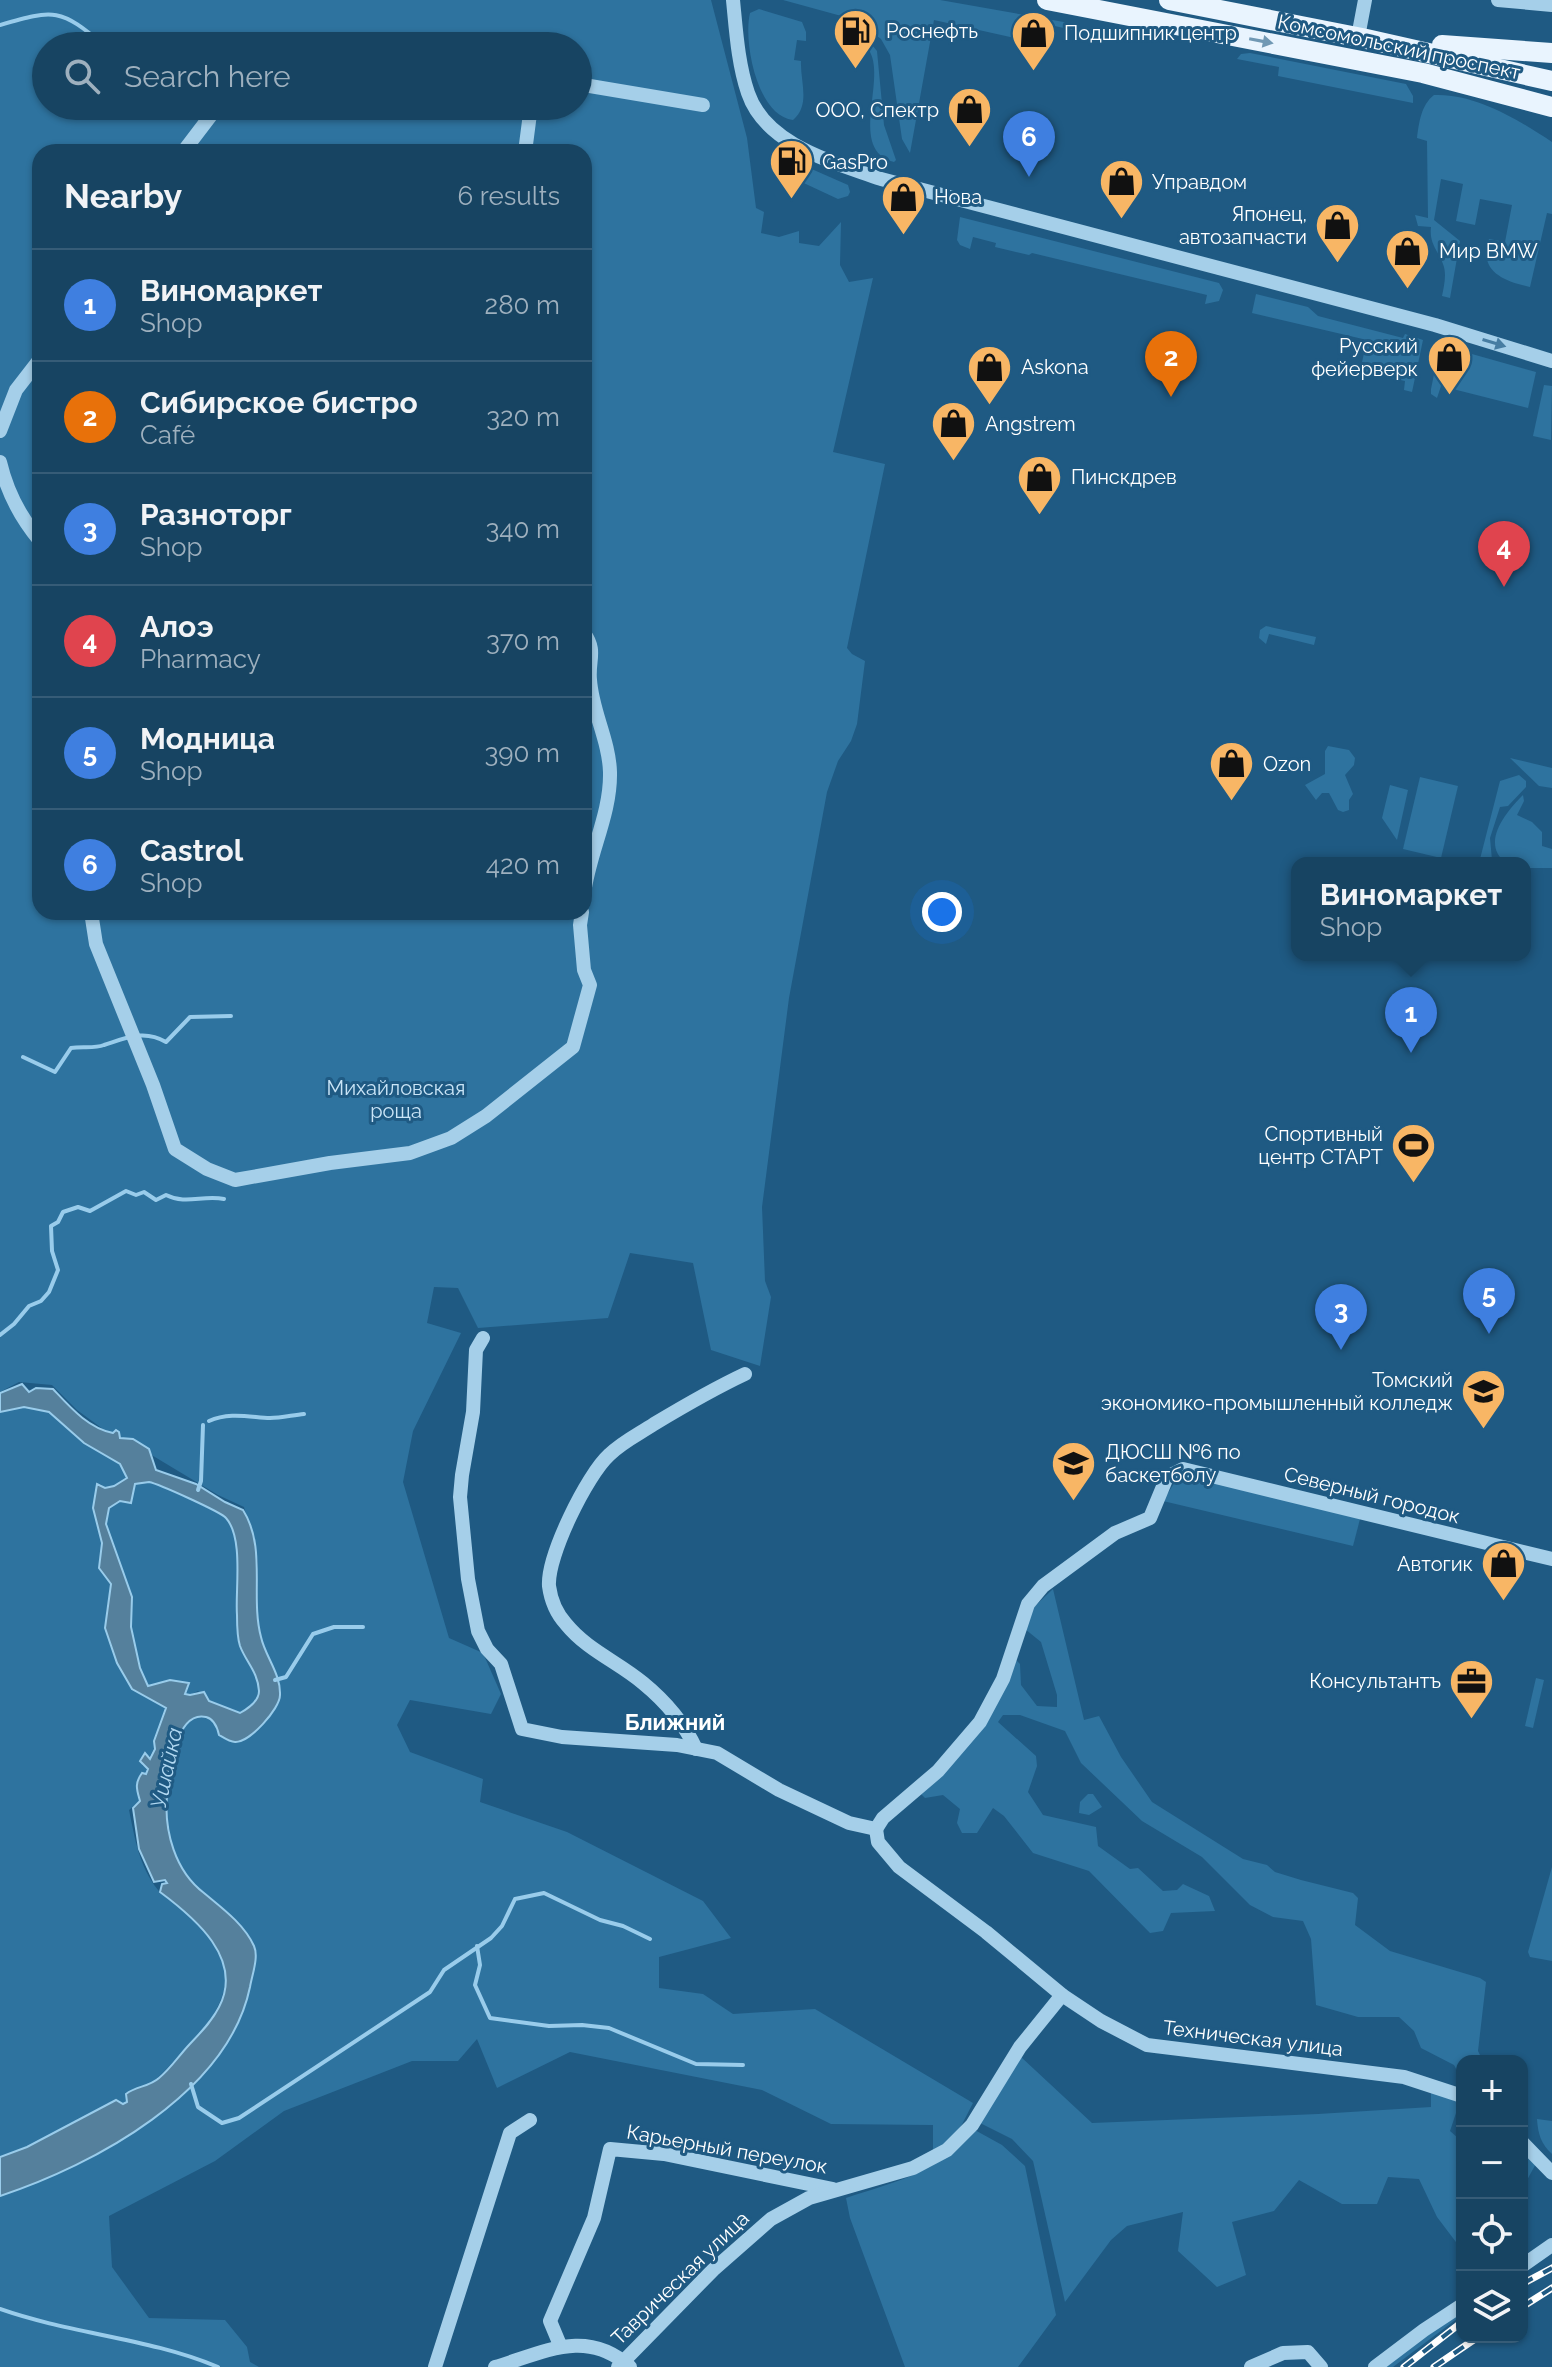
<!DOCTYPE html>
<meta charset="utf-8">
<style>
:root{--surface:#174462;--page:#244e6b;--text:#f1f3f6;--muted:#9eb0be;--line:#365c77;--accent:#8abfa5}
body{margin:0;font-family:Raleway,sans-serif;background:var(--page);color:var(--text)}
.controls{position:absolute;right:24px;bottom:24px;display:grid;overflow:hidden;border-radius:16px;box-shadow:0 2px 6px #0004}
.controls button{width:72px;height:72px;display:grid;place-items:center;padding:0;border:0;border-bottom:2px solid var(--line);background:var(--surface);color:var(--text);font:40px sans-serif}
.you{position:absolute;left:942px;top:912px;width:28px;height:28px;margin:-20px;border:6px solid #fff;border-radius:50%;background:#1a73e8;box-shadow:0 0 0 12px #1a73e833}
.badge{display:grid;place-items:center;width:52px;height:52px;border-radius:50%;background:var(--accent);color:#fff;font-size:26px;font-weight:700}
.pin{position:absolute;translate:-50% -66px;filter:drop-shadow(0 2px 4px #0008)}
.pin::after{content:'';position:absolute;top:42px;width:28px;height:24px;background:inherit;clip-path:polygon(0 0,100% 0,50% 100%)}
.popup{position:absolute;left:1291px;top:857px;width:240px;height:104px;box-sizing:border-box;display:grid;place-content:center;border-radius:16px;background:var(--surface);filter:drop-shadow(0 2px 6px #0005);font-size:26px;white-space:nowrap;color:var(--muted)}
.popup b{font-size:30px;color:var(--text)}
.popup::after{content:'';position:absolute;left:50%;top:100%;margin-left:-16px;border:16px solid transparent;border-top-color:var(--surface)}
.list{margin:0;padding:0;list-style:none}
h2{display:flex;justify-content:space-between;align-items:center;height:104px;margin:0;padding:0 32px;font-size:34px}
h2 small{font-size:26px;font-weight:400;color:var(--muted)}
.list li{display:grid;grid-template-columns:52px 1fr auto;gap:24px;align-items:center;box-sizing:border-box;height:112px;padding:0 32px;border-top:2px solid var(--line)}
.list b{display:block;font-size:30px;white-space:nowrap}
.list p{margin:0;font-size:26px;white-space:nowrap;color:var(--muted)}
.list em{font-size:26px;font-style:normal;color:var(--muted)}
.icon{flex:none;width:44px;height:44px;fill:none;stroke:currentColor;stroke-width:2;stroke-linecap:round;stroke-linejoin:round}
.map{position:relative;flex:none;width:1552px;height:2367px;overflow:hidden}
.search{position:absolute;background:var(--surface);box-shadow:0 2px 6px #0004;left:32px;top:32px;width:560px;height:88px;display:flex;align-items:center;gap:20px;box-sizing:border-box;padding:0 28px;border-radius:44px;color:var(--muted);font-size:30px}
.panel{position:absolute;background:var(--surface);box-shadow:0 2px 6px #0004;left:32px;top:144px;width:560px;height:776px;border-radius:24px}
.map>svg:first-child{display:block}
.green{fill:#2e739f;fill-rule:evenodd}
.water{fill:#55809c;stroke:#99cceb;stroke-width:2;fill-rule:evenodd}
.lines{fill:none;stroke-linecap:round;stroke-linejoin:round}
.stream{stroke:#99cceb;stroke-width:4}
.minor{stroke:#a5cfe9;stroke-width:14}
.major{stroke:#e9f4fe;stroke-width:20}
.rail-casing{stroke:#fff;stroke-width:7}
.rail{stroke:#1f5a83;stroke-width:4;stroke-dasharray:12;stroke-linecap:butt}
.oneway{fill:#7098b4}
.oneway2{fill:#477da2}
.labels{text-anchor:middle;stroke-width:6;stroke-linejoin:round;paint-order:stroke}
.poi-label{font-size:20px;fill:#fff;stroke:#1f5a83;text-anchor:start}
.street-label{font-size:20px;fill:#fff;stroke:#1f5a83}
.park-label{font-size:20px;fill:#cae5f7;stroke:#1f5a83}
.neighbourhood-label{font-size:22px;font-weight:bold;fill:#fff;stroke:#1f5a83}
.water-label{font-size:22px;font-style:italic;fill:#b1d8f1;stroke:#1f5a83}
</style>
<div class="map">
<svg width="1552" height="2367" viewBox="0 0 1552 2367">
<rect width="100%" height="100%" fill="#1f5a83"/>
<g class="green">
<path d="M0,0H711L747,138L756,208L764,212L761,233L779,237L799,231V243L819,246L841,222L840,265L849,282L873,278L833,452L885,464L847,648L852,654L865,661L857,724L851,741L838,761L827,792L789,998L762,1207L765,1281L771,1297L760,1366L711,1350L693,1263L630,1253L608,1318L478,1328L458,1288L434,1287L427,1323L461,1333L413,1431L403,1482L449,1638L483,1653L501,1694L491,1714L410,1700L397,1725L410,1752L483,1779L480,1802L567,1832L703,1901L731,1938L659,1957V1988L703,1994L733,2014L815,2009L973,2103L955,2138L933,2155V2125L831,2124L762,2090L570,2052L497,2088L477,2039L458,2061H412L284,2111L215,2161L109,2216L112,2267L149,2318L225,2320L247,2347L250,2362L259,2367H0V2196C88,2166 200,2107 241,2018C250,1997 252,1974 256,1952C244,1935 234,1917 218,1904C205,1893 191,1884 182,1870C163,1841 162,1762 180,1732C190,1713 214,1712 219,1734L243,1741L264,1723L277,1678L261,1639L258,1623V1561L244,1507L218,1495L130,1442L122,1443L77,1410L52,1385L19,1382L0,1392ZM46,46H578V106H46ZM40,152H584V912H40Z"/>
<path d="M783,0H940L1075,24L1077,31L1037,22L1032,42L934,20L910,153L902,139L890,55L881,39L856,20Z"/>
<path d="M759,9L802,22L806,32V41L797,40L794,60L801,61C800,81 811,105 793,120C757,116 743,41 750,13Z"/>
<path d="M853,33L867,39L877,51L884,125L896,160L894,162C848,150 886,82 870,52C867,45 857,40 851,36Z"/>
<path d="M1250,53L1406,84L1413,96V103L1278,76L1279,67L1237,59L1241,54Z"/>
<path d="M1434,95C1475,93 1519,120 1552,142V214L1547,213L1530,287C1503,281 1478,271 1489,239L1505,242L1512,205L1480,199L1475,225L1456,221L1463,184L1441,179L1434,220L1460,241L1450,298L1442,296C1444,286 1447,274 1443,264C1438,250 1429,244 1431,227L1418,226L1415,215L1428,218L1427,141L1417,138C1419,123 1421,105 1434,95Z"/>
<path d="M782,156L848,185L850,192L848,196L838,199L793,178L782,167Z"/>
<path d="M960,217L1219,283L1223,290L1219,301L1205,304L1207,295L1032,253L1029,255L995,247L996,243L973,237L970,249L960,245L957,240Z"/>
<path d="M1256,294L1308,307L1318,316L1403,338L1405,334L1423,340L1412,392L1404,390L1405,381L1360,371L1367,340L1252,313Z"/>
<path d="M1440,345L1536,372L1528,408L1441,386L1437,398L1431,394V389Z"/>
<path d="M1544,385L1552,386L1551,440L1533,436Z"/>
<path d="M1266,626L1316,637L1314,645L1269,634L1266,644L1259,638L1260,630Z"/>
<path d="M1328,746L1349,750L1355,758L1354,765L1345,775L1353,794L1349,800V810L1343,812L1338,810L1329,793H1322L1316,800L1305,785L1325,774V751Z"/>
<path d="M1510,758L1552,768V788L1539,786Z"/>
<path d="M1519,775L1526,781V787L1508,806L1500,807L1490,838L1492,860L1488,863H1479L1500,781Z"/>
<path d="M1420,777L1458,786L1441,858L1403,849Z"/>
<path d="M1390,785L1408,790L1397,840L1382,818Z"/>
<path d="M1523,795L1524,801L1517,815L1532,822L1542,832V846L1552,849V868H1525V863H1506C1480,843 1506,812 1523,795Z"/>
<path d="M24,1407L49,1412L84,1443L120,1464L127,1479L114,1486L105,1488L100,1484L93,1508L102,1543L99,1568L111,1584L106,1614L132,1689L166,1708C160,1726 157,1754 142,1765L148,1768L146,1774L142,1773C134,1785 137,1790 140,1801L129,1810C135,1839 139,1866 158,1890C167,1900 181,1908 191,1917C239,1964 234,1996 191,2043C170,2065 150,2089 123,2104L115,2100L27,2147L0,2157V1412Z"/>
<path d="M1188,1474L1360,1519L1353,1546L1163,1501L1178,1477Z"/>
<path d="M149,1482C159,1484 221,1512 226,1518C244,1538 235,1591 237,1615C237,1624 237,1637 240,1646C246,1662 258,1672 259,1691C259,1702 249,1708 240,1713L209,1702L198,1691L190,1695L184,1694L170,1680L148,1686L140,1668L131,1627L132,1597L106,1524L109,1508L120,1501L127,1502L135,1484Z"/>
<path d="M1053,1589L1084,1720L1099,1716L1121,1757L1152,1802L1243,1859L1267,1865L1275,1872L1301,1880L1353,1893L1358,1898L1355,1925L1390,1951L1480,1978L1486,1982L1478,2051L1483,2061H1462V2080L1454,2065L1421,2048L1414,2031L1399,2017H1358L1316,2005L1311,1939L1303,1921L1273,1917L1250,1905L1202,1857L1142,1821L1081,1763L1065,1731L1020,1715H1003L998,1722L1036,1756L1037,1766L1028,1792L1043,1815L1096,1827L1098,1846L1130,1869L1138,1868L1163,1891L1177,1890L1183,1884L1209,1896L1215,1911L1171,1913L1163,1931L1150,1933L1089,1871L1033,1853L1004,1816L993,1808L977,1833H962L957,1823L960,1809L943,1795L925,1798L921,1794L953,1761L1015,1659L1020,1664L1021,1685L1037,1706L1057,1707V1695L1041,1642L1025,1629L1034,1607Z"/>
<path d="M1536,1678L1544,1680L1533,1728L1525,1726Z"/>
<path d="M1088,1794H1093L1102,1807L1089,1815L1079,1813L1080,1802Z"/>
<path d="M1552,1867V1961L1530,1957L1528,1952Z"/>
<path d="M1021,2057L1092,2123L1318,2114L1431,2107V2091L1461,2098L1450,2131L1458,2138L1462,2136V2250L1437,2217L1419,2179L1388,2177L1377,2204H1342L1299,2180L1274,2211L1232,2222L1246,2275L1217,2287L1178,2251L1183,2212L1127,2226L1111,2240L1065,2302L1033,2161L1012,2139L978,2122Z"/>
<path d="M1537,2119L1552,2121V2154C1541,2144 1538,2134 1537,2119Z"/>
<path d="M973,2129L1002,2145L1025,2166L1056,2315L1018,2367H905L850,2218L846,2198C893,2182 944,2172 973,2129Z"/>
<path d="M1522,2148L1538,2160L1522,2189Z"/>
<path d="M1462,2310V2315L1393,2367H1380Z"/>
</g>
<path class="water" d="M22,1384L29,1392L36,1388L53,1389C70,1407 88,1428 113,1433L116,1430L119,1432L120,1438L133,1439L149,1449L156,1470L196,1484L225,1502L243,1510C267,1548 250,1596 261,1637C265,1656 281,1674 280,1695C280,1709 249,1743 235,1742C230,1742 224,1738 219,1735C217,1726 214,1719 206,1717C175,1710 168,1776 167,1796C164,1831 175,1871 204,1893C222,1908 244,1924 254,1946C259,1957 252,1975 250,1987C228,2093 94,2165 0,2196V2157L27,2147L116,2100L123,2104L127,2102L126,2094C136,2086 149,2087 159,2078C170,2069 178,2057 188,2046C199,2034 211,2023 219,2007C244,1959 195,1918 160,1892L162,1884L167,1883L165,1880L154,1882L139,1849L133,1808L140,1801C137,1790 134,1784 142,1773L146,1774L148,1769L140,1761L145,1753L150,1759L155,1749L154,1741L166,1708L132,1689L117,1663L105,1628L111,1584L99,1568L102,1543L93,1508L97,1484L105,1488L114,1486L127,1478L120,1464L84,1443L49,1412L24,1407L0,1412V1393ZM149,1482C159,1484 221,1512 226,1518C244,1538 235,1591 237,1615C237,1624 237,1637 240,1646C246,1662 258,1672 259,1691C259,1701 249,1708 240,1713L209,1701L204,1692L190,1695L185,1694L189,1683L170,1680L148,1686L140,1668L131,1627L132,1597L106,1524L109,1508L120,1501L131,1503L135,1484Z"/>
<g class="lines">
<g class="stream">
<path d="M0,25C55,9 60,8 105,46"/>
<path d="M23,1057L55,1072L71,1048C82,1046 94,1049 104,1045C126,1038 144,1029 166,1042L190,1017L231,1016"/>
<path d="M0,1335L14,1324L29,1306L41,1301L49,1292L58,1270L52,1251L51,1226L58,1222L63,1212L78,1207L90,1211L126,1191L136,1195L144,1192L156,1200L166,1195C186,1205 202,1195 224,1199"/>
<path d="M209,1421C229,1412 249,1417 270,1418C281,1418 293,1415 304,1414"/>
<path d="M198,1490L201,1481L203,1425"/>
<path d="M275,1680L286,1677L313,1634L334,1627H363"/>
<path d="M477,1946L480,1965L475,1985L490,2018L549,2026L582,2025L609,2028L696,2064L743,2065"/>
<path d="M191,2084L198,2107L222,2123L239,2118L430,1992L444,1970L491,1938L502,1926L515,1899L544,1893L600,1920L623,1926L650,1939"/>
<path d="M0,2309C71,2334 149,2338 218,2367"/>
</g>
<g class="minor">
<path d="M733,0C736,30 738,64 748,93C766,146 834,162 881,179L1435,325L1552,361"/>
<path d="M1498,0L1552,5"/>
<path d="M1358,37L1365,0"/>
<path d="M578,84L703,105"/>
<path d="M183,152L218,106"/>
<path d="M525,152L531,106"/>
<path d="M0,431L16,390L40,359"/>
<path d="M0,462C7,492 20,517 40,541"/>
<path d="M584,633C597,651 588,660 590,680C592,711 609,740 610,772C611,814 589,853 584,894"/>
<path d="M91,912L96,944L153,1085L175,1149L207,1169L235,1180L330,1163L410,1153L451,1138L486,1116L573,1047L590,985L584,970L580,925L582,912"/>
<path d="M483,1338L476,1350L473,1412L462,1475L460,1497L468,1579L478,1631L487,1649L501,1664L522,1729L562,1737L677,1745L717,1753L779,1790L849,1823L876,1829"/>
<path d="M696,1749C684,1723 665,1701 643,1683C618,1662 587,1650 566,1624C556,1613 551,1601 549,1586C547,1556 587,1475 609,1455C622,1442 639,1434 654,1424C684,1406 713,1389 745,1374"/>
<path d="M876,1829L883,1818L938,1771L980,1722L1003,1679L1028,1604L1043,1586L1115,1533L1150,1518L1167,1477L1183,1469L1552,1559"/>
<path d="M876,1829L878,1842L899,1867L986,1932L1062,1995L1101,2021L1147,2045L1404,2077L1462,2096"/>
<path d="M1522,2142L1552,2173"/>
<path d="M1522,2266L1552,2245"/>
<path d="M560,2345L550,2321L594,2218L610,2149L664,2154L833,2189"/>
<path d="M435,2367L510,2133L530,2120"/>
<path d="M495,2367C543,2353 586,2327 630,2367"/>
<path d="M618,2367L713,2270L771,2219L809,2198L913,2168L947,2150L972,2125L1020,2047L1062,1995"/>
<path d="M1251,2367L1283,2353L1308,2352L1321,2367"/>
<path d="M1375,2367L1424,2330L1462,2305"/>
</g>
<g class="major">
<path d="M1047,0L1423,73L1552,107"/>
<path d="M1169,0L1362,38L1552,81"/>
<path d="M1442,45L1552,53"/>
</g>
<defs>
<g id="rail">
<path d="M1522,2284L1552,2268"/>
<path d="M1522,2307L1552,2288"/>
<path d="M1404,2367L1462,2322"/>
<path d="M1434,2367L1478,2337"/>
</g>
</defs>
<use href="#rail" class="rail-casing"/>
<use href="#rail" class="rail"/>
</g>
<defs><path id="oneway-solid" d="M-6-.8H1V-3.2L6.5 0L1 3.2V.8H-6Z" transform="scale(2)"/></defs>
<use class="oneway" href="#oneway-solid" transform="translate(1261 41) rotate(11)"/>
<use class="oneway2" href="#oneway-solid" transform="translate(1494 343) rotate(17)"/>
<defs>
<symbol id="fuel-pin" viewBox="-11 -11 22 30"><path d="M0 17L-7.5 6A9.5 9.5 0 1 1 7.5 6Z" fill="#f8b665" stroke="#1f5a83"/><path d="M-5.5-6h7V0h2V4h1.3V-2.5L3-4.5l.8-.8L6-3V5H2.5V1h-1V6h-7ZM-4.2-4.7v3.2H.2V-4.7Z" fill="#111"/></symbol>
<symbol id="shop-pin" viewBox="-11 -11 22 30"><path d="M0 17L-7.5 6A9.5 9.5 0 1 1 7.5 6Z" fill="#f8b665" stroke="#1f5a83"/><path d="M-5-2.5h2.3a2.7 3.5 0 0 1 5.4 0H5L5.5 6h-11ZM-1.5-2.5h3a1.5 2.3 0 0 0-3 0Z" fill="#111"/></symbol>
<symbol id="stadium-pin" viewBox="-11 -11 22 30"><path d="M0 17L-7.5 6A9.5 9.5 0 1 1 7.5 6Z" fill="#f8b665" stroke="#1f5a83"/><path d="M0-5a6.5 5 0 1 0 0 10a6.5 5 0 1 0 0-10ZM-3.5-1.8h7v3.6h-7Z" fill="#111"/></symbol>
<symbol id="university-pin" viewBox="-11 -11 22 30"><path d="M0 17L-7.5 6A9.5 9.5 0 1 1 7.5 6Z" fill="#f8b665" stroke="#1f5a83"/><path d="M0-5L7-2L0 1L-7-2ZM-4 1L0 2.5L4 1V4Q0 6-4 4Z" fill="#111"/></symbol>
<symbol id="school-pin" viewBox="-11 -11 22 30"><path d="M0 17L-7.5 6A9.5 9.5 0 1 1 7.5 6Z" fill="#f8b665" stroke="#1f5a83"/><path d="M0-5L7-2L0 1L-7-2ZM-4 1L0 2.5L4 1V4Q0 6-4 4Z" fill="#111"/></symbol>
<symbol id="office-pin" viewBox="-11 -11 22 30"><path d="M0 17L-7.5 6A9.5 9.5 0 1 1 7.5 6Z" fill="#f8b665" stroke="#1f5a83"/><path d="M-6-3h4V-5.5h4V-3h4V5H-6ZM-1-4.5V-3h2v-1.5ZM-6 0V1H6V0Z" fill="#111"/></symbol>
</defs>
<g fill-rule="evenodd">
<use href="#fuel-pin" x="830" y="6" width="51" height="69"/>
<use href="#shop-pin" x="1008" y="8" width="51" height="69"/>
<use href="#shop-pin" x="944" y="84" width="51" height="69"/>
<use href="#fuel-pin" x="766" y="136" width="51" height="69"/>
<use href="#shop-pin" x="1096" y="156" width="51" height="69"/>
<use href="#shop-pin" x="878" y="172" width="51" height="69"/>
<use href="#shop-pin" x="1312" y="200" width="51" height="69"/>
<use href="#shop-pin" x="1382" y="226" width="51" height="69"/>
<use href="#shop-pin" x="1424" y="332" width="51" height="69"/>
<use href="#shop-pin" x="964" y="342" width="51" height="69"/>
<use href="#shop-pin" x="928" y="398" width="51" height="69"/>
<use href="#shop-pin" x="1014" y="452" width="51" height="69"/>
<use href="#shop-pin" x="1206" y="738" width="51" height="69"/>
<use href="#stadium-pin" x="1388" y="1120" width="51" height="69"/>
<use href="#university-pin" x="1458" y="1366" width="51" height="69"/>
<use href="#school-pin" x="1048" y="1438" width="51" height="69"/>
<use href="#shop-pin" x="1478" y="1538" width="51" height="69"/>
<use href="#office-pin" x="1446" y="1656" width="51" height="69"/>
</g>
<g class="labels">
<g class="poi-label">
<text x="886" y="38">Роснефть</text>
<text x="1064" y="40">Подшипник центр</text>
<text x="939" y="117" text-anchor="end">ООО, Спектр</text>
<text x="822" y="169">GasPro</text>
<text x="1152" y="189">Управдом</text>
<text x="934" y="204">Нова</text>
<text x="1307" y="221" text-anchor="end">Японец,<tspan x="1307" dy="23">автозапчасти</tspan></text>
<text x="1439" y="258">Мир BMW</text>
<text x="1418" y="353" text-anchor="end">Русский<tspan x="1418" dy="23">фейерверк</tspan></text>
<text x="1021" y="374">Askona</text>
<text x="985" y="431">Angstrem</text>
<text x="1071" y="484">Пинскдрев</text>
<text x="1263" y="771">Ozon</text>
<text x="1383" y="1141" text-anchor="end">Спортивный<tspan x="1383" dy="23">центр СТАРТ</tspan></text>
<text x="1453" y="1387" text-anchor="end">Томский<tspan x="1453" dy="23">экономико-промышленный колледж</tspan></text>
<text x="1105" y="1459">ДЮСШ №6 по<tspan x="1105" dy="23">баскетболу</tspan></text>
<text x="1473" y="1571" text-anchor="end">Автогик</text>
<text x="1441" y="1688" text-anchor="end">Консультантъ</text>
</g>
<g class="street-label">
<text transform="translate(1399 47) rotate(12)" y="7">Комсомольский проспект</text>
<text transform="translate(1372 1495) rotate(14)" y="7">Северный городок</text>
<text transform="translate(1253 2038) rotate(7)" y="7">Техническая улица</text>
<text transform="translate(727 2149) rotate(10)" y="7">Карьерный переулок</text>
<text transform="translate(680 2278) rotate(-44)" y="7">Таврическая улица</text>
</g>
<g class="park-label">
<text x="396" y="1095">Михайловская<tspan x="396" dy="23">роща</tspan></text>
</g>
<g class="neighbourhood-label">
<text x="675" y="1730">Ближний</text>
</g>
<g class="water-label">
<text transform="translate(166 1768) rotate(-78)" y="8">Ушайка</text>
</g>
</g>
</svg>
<div class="controls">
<button>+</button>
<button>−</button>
<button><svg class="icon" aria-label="locate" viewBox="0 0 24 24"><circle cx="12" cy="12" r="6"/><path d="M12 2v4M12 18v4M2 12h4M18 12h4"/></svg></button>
<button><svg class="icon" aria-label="layers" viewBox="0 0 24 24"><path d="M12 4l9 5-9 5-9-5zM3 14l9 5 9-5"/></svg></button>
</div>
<div class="you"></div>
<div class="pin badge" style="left:1411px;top:1053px;background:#3f7fe0">1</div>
<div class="popup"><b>Виномаркет</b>Shop</div>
<div class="pin badge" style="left:1171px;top:397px;background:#e8710a">2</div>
<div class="pin badge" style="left:1341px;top:1350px;background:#3f7fe0">3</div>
<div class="pin badge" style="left:1504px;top:587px;background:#e0444e">4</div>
<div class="pin badge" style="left:1489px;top:1334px;background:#3f7fe0">5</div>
<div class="pin badge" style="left:1029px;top:177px;background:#3f7fe0">6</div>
<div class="search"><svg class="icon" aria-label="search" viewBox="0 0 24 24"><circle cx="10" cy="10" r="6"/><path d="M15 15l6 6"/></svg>Search here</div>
<section class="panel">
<h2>Nearby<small>6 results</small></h2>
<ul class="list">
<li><span class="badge" style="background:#3f7fe0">1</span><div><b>Виномаркет</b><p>Shop</p></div><em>280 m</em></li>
<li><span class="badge" style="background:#e8710a">2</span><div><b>Сибирское бистро</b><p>Café</p></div><em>320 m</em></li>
<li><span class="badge" style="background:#3f7fe0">3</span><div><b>Разноторг</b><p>Shop</p></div><em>340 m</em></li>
<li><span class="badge" style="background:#e0444e">4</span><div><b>Алоэ</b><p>Pharmacy</p></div><em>370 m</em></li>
<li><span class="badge" style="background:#3f7fe0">5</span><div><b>Модница</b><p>Shop</p></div><em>390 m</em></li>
<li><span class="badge" style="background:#3f7fe0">6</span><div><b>Castrol</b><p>Shop</p></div><em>420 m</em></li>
</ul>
</section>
</div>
